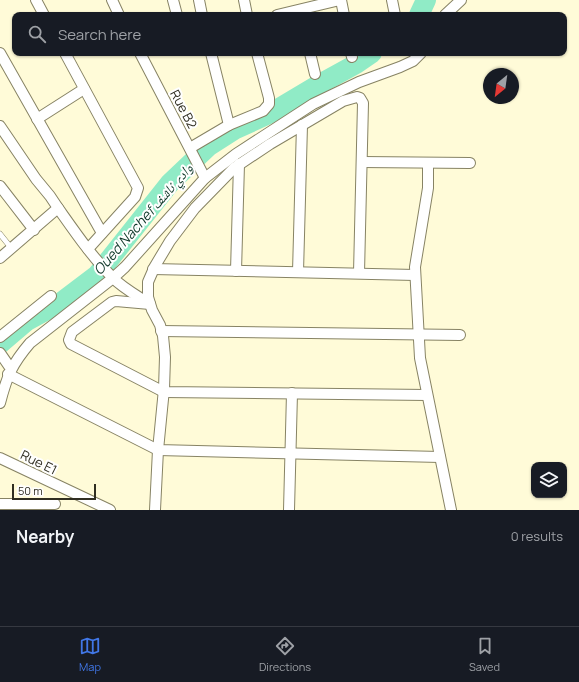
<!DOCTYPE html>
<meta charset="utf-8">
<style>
:root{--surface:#171b24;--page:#242831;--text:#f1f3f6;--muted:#9ea1a6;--line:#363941;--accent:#4177e7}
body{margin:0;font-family:Manrope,"Noto Naskh Arabic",sans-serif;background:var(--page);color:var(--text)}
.controls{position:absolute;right:12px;bottom:12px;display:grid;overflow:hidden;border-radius:8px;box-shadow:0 1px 3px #0004}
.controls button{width:36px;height:36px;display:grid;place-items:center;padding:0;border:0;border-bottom:1px solid var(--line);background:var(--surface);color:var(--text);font:20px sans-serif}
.compass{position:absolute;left:483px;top:68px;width:36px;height:36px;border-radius:50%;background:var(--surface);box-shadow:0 1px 3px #0004;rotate:209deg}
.scale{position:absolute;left:12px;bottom:10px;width:84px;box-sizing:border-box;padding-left:4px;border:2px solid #302e21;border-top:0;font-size:11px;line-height:14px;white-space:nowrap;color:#302e21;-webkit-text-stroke:3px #fff;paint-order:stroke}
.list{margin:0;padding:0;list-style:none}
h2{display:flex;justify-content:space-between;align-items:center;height:52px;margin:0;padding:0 16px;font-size:17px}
h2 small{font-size:13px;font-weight:400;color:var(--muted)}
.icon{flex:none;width:22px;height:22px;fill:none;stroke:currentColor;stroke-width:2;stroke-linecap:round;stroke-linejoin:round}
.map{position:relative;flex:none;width:579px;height:510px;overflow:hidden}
.search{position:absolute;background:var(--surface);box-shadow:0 1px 3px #0004;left:12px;right:12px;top:12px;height:44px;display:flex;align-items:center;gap:10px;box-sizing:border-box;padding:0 14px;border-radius:8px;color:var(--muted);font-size:15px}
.sheet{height:116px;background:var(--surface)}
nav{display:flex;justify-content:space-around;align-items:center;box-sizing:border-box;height:56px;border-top:1px solid var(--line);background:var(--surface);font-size:11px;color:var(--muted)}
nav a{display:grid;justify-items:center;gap:2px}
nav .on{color:var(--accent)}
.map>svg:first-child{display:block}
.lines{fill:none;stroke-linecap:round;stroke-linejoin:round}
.river{stroke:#90ebc6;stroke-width:20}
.lane-casing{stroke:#878364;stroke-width:6}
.street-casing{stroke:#878364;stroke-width:12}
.lane{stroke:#fff;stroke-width:5}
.street{stroke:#fff;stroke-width:10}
.labels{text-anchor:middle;stroke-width:4;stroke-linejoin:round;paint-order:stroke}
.street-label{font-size:13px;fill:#302e21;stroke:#fff}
.water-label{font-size:14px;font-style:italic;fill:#10392a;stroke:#fff}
</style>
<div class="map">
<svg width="579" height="510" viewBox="0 0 579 510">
<rect width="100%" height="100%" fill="#fffbd8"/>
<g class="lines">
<g class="river">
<path d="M419,15L426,0"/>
<path d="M0,344L27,321L60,303L97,275L170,183L209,146L234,130L269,114L316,86L356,64L372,53"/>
</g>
<defs>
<path id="lane" d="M0,234L12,249"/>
<g id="street">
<path d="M36,0L44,15"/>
<path d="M112,0L119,15"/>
<path d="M173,0L177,15"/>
<path d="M199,0L202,15"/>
<path d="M244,0L247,15"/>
<path d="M341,0L344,15"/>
<path d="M392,0L395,15"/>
<path d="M277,15L340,0"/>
<path d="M445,15L461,0"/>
<path d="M0,53L102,233"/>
<path d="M65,53L138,188L135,197L88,249"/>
<path d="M140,53L205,178"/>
<path d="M211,53L229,125"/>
<path d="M310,53L315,74"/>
<path d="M351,53L352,57"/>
<path d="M37,119L84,89"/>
<path d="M0,126L36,179L50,196L58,208L0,258"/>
<path d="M190,148L229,125L263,111L269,104V98L257,53"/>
<path d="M362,162L470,163"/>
<path d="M428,163V188L415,267L420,358L451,510"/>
<path d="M0,186L34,230"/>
<path d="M58,208C75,232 92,257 113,278C123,288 136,295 148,303"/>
<path d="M153,269L415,275"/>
<path d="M236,271L239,164"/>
<path d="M298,272L302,125"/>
<path d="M150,304L116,301L112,302L72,332L69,340L71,344L164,392L427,395"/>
<path d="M161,331L460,335"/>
<path d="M0,337L51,296"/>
<path d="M0,353L11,369"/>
<path d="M8,374L158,450L440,457"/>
<path d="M0,403C7,376 12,364 30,343L113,278L125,267L205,178L236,154L313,104L359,82L400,67L413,61L421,53"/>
<path d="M0,458L110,510"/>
<path d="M0,504H55"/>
<path d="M155,510L158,450L164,389L165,357L163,336L160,325L152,310L148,297V282L155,266L170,241L195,208L234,168L270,144L343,101L357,97L360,98L363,103L359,273"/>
<path d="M289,510L292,393"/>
</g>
</defs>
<use href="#lane" class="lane-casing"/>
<use href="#street" class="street-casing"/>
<use href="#lane" class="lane"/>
<use href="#street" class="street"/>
</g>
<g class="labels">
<g class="street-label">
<text transform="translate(184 109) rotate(62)" y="5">Rue B2</text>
<text transform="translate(39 462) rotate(26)" y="5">Rue E1</text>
</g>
<g class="water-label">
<text transform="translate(143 219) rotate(-49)" y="5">Oued Nachef وادي ناشف</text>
</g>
</g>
</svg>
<div class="controls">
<button><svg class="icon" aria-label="layers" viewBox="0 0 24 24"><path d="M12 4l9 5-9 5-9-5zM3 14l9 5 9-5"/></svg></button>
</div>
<svg class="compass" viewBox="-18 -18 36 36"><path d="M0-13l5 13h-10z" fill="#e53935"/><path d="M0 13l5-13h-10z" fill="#9ea1a6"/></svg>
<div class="scale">50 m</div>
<div class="search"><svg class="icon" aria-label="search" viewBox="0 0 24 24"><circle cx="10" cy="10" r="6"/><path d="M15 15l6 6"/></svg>Search here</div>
</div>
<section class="sheet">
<h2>Nearby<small>0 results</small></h2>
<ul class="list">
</ul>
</section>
<nav>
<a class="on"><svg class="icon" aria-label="map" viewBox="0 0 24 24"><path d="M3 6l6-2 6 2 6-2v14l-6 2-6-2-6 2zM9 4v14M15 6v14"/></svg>Map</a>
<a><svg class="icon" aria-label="directions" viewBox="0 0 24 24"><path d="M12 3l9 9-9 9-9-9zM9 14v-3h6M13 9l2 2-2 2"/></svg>Directions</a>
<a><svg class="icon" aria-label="saved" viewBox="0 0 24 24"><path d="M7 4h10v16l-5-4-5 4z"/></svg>Saved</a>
</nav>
